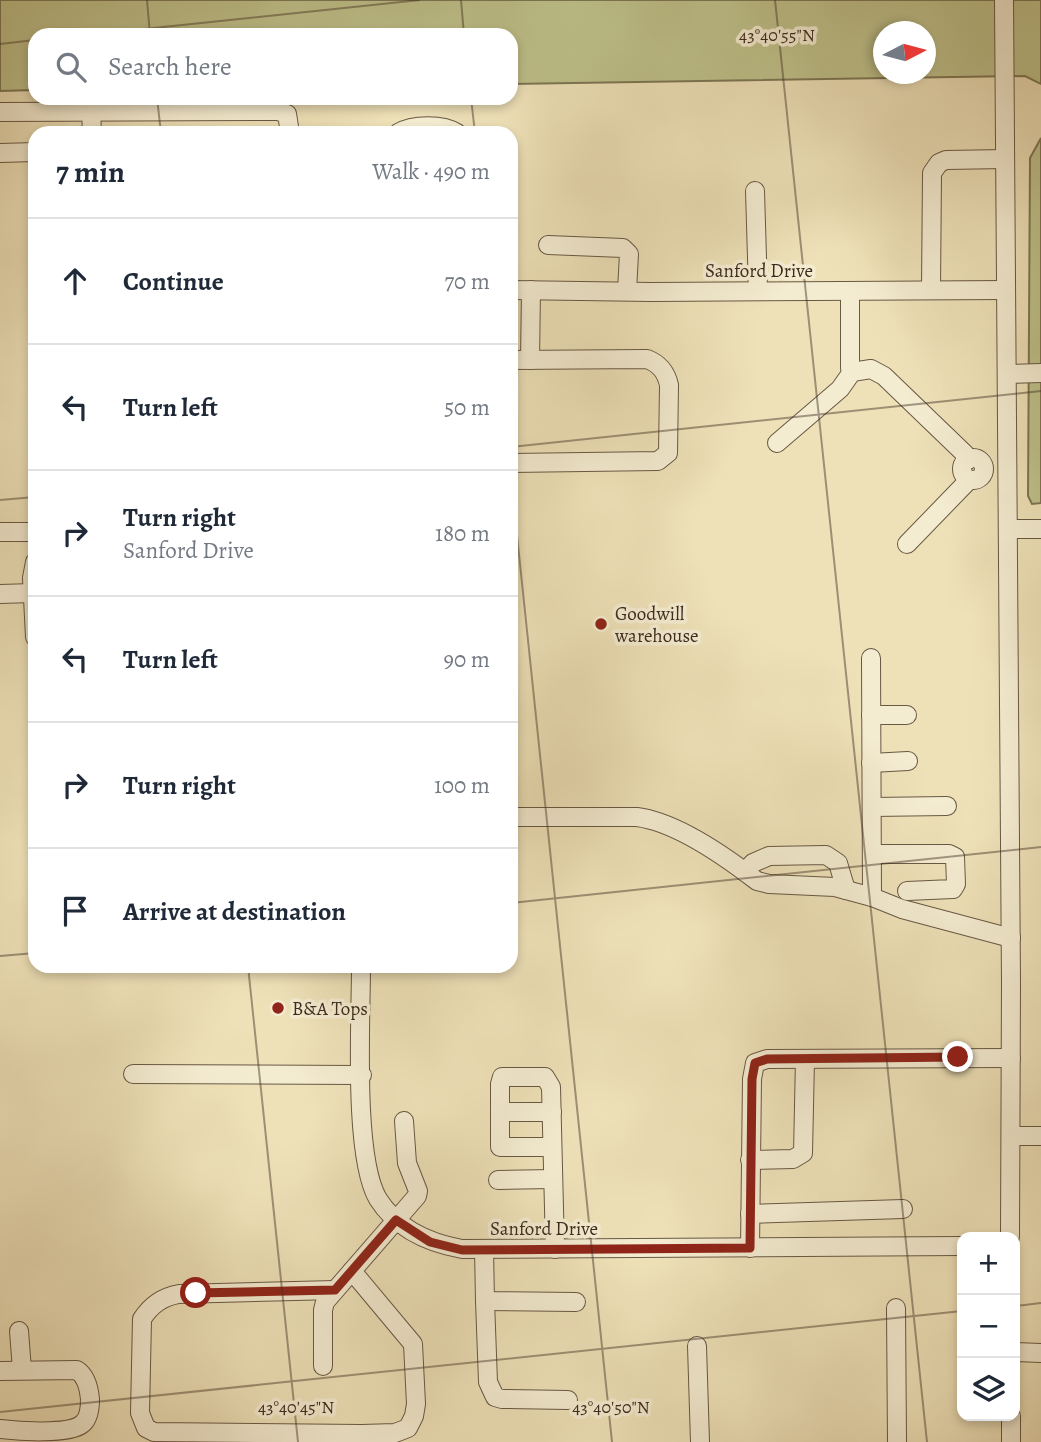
<!DOCTYPE html>
<meta charset="utf-8">
<style>
:root{--surface:#fff;--page:#f2f2f3;--text:#1f2937;--muted:#747a83;--line:#e0e1e3}
body{margin:0;font-family:Alegreya,serif;background:var(--page);color:var(--text)}
.controls{position:absolute;right:21px;bottom:21px;display:grid;overflow:hidden;border-radius:14px;box-shadow:0 4px 10px #0003}
.controls button{width:63px;height:63px;display:grid;place-items:center;padding:0;border:0;border-bottom:2px solid var(--line);background:var(--surface);color:var(--text);font:35px sans-serif}
.compass{position:absolute;left:873px;top:21px;width:63px;height:63px;border-radius:50%;background:var(--surface);box-shadow:0 4px 10px #0003;rotate:84deg}
.stop{position:absolute;width:21px;height:21px;margin:-16px;border:5px solid #8f2418;border-radius:50%;background:#fff}
.stop.end{background:#8f2418;border-color:#fff;box-shadow:0 2px 7px #0008}
.list{margin:0;padding:0;list-style:none}
h2{display:flex;justify-content:space-between;align-items:center;height:91px;margin:0;padding:0 28px;font-size:30px}
h2 small{font-size:23px;font-weight:400;color:var(--muted)}
.list li{display:grid;grid-template-columns:46px 1fr auto;gap:21px;align-items:center;box-sizing:border-box;height:126px;padding:0 28px;border-top:2px solid var(--line)}
.list b{display:block;font-size:26px;white-space:nowrap}
.list p{margin:0;font-size:23px;white-space:nowrap;color:var(--muted)}
.list em{font-size:23px;font-style:normal;color:var(--muted)}
.icon{flex:none;width:38px;height:38px;fill:none;stroke:currentColor;stroke-width:2;stroke-linecap:round;stroke-linejoin:round}
.map{position:relative;flex:none;width:1041px;height:1442px;overflow:hidden}
.search{position:absolute;background:var(--surface);box-shadow:0 4px 10px #0003;left:28px;top:28px;width:490px;height:77px;display:flex;align-items:center;gap:18px;box-sizing:border-box;padding:0 24px;border-radius:21px;color:var(--muted);font-size:26px}
.panel{position:absolute;background:var(--surface);box-shadow:0 4px 10px #0003;left:28px;top:126px;width:490px;height:847px;border-radius:21px}
.map>svg:first-child{display:block}
.green{fill:#bec18b;stroke:#7c7654;stroke-width:2;fill-rule:evenodd}
.lines{fill:none;stroke-linecap:round;stroke-linejoin:round}
.minor-casing{stroke:#685844;stroke-width:20}
.minor{stroke:#f4ecd1;stroke-width:18}
.route{stroke:#8f2418;stroke-width:9}
.ticks{fill:none;stroke:#3b2a1e;stroke-width:2;stroke-opacity:0.45}
.poi-dot{fill:#8f2418;stroke:#f4ecd1;stroke-width:2.5}
.labels{text-anchor:middle;stroke-width:7;stroke-linejoin:round;paint-order:stroke}
.street-label{font-size:19px;fill:#3b2a1e;stroke:#f4ecd1}
.poi-label{font-size:19px;fill:#3b2a1e;stroke:#f4ecd1;text-anchor:start}
.ticks-label{font-size:18px;text-anchor:middle;fill:#3b2a1e;stroke:#f4ecd1;stroke-width:7;stroke-linejoin:round;paint-order:stroke}
</style>
<div class="map">
<svg width="1041" height="1442" viewBox="0 0 1041 1442">
<rect width="100%" height="100%" fill="#eee1b8"/>
<filter id="stains"><feTurbulence type="fractalNoise" baseFrequency=".00286" numOctaves="4"/><feColorMatrix values="0 0 0 0 .2 0 0 0 0 .09 0 0 0 0 .02 0 0 0 .5 -.17"/></filter>
<radialGradient id="worn" r=".72"><stop offset=".6" stop-color="#630" stop-opacity="0"/><stop offset="1" stop-color="#630" stop-opacity=".3"/></radialGradient>
<g class="green">
<path d="M0,0H1041V84L1025,76L511,84V35H35V90L0,91ZM884,32H926V74H884Z"/>
<path d="M1041,138V503L1032,504L1028,496L1030,158Z"/>
</g>
<g class="lines">
<defs>
<g id="minor">
<path d="M1004,0L1011,983L1010,1237"/>
<path d="M91,111L92,133"/>
<path d="M0,112L278,111L287,114L290,133"/>
<path d="M398,133C413,124 443,124 457,133"/>
<path d="M0,153L35,152"/>
<path d="M755,191L758,291"/>
<path d="M548,245L623,248L629,254L627,291"/>
<path d="M511,290L651,292L1006,290"/>
<path d="M931,290L932,173L939,163L946,160L1005,159"/>
<path d="M850,291V368L852,372L871,369L884,376L965,454L968,460"/>
<path d="M511,360L647,359C660,364 666,372 669,385L668,453L658,461L511,463"/>
<path d="M530,360L531,290"/>
<path d="M1007,374L1041,373"/>
<path d="M777,443L840,389L852,372"/>
<circle cx="973" cy="469" r="11"/>
<path d="M1008,529H1041"/>
<path d="M0,532H35"/>
<path d="M907,544L969,480"/>
<path d="M35,562L32,578L35,637"/>
<path d="M0,594L33,593"/>
<path d="M871,658L872,897"/>
<path d="M871,715H907"/>
<path d="M871,763L908,761"/>
<path d="M872,807L947,806"/>
<path d="M511,817H637C676,822 726,857 757,881L769,884L835,887L872,897L902,909L1011,938"/>
<path d="M872,854H949L955,857L956,884L953,889L907,891"/>
<path d="M745,872L753,863L769,856L826,855L838,863L846,890"/>
<path d="M361,966C361,1019 353,1157 378,1199C397,1229 429,1243 462,1249L962,1246"/>
<path d="M133,1074L362,1075"/>
<path d="M500,1112H552"/>
<path d="M1011,1136H1041"/>
<path d="M552,1147H500V1084L502,1077H545L551,1087L555,1249"/>
<path d="M750,1160L793,1159L803,1153L805,1059"/>
<path d="M498,1180L553,1179"/>
<path d="M750,1214L903,1209"/>
<path d="M750,1248L752,1079L755,1063L767,1059L1011,1058"/>
<path d="M484,1249L485,1301L576,1302"/>
<path d="M335,1290L179,1294C162,1297 151,1305 142,1319L140,1413L146,1428L154,1432L362,1434L395,1433L408,1428L414,1416L416,1404L413,1344L352,1271"/>
<path d="M485,1301L488,1382L495,1397L502,1399L568,1400"/>
<path d="M896,1308L897,1442"/>
<path d="M19,1331L22,1370"/>
<path d="M697,1346L700,1442"/>
<path d="M1015,1352L1041,1353"/>
<path d="M323,1366V1310L325,1302L417,1196L418,1191L407,1163L404,1121"/>
<path d="M0,1371L77,1370C86,1376 89,1388 90,1399C90,1407 89,1419 82,1424C69,1435 17,1431 0,1429"/>
<path d="M1011,1416V1442"/>
</g>
</defs>
<use href="#minor" class="minor-casing"/>
<use href="#minor" class="minor"/>
</g>
<g class="lines">
<path class="route" d="M196,1293L335,1290L396,1220L430,1242L462,1250L750,1248L752,1079L755,1063L767,1059L958,1057"/>
</g>
<path class="ticks" d="M147,0L150,35M461,0L464,35M775,0L927,1442M87,35L420,0M0,44L35,40M157,98L161,133M471,98L475,133M511,447L1041,391M511,478L612,1442M0,500L35,497M511,903L1041,847M0,956L35,953M248,966L298,1442M1015,1306L1041,1303M0,1412L962,1311"/>
<g class="poi-dot">
<circle cx="601" cy="624" r="7"/>
<circle cx="278" cy="1008" r="7"/>
</g>
<g class="labels">
<g class="street-label">
<text x="759" y="277">Sanford Drive</text>
<text x="544" y="1235">Sanford Drive</text>
</g>
<g class="poi-label">
<text x="615" y="620">Goodwill<tspan x="615" dy="22">warehouse</tspan></text>
<text x="292" y="1015">B&amp;A Tops</text>
</g>
</g>
<g class="ticks-label">
<text x="777" y="41">43°40'55"N</text>
<text x="296" y="1413">43°40'45"N</text>
<text x="611" y="1413">43°40'50"N</text>
</g>
<rect width="100%" height="100%" filter="url(#stains)"/>
<rect width="100%" height="100%" fill="url(#worn)"/>
</svg>
<div class="controls">
<button>+</button>
<button>−</button>
<button><svg class="icon" aria-label="layers" viewBox="0 0 24 24"><path d="M12 4l9 5-9 5-9-5zM3 14l9 5 9-5"/></svg></button>
</div>
<svg class="compass" viewBox="-18 -18 36 36"><path d="M0-13l5 13h-10z" fill="#e53935"/><path d="M0 13l5-13h-10z" fill="#747a83"/></svg>
<div class="stop" style="left:196px;top:1293px"></div>
<div class="stop end" style="left:958px;top:1057px"></div>
<div class="search"><svg class="icon" aria-label="search" viewBox="0 0 24 24"><circle cx="10" cy="10" r="6"/><path d="M15 15l6 6"/></svg>Search here</div>
<section class="panel">
<h2>7 min<small>Walk · 490 m</small></h2>
<ul class="list">
<li><svg class="icon" aria-label="ahead" viewBox="0 0 24 24"><path d="M12 20V5M6 11l6-6 6 6"/></svg><div><b>Continue</b></div><em>70 m</em></li>
<li><svg class="icon" aria-label="left" viewBox="0 0 24 24"><path d="M17 20v-9H6M10 6l-5 5 5 5"/></svg><div><b>Turn left</b></div><em>50 m</em></li>
<li><svg class="icon" aria-label="right" viewBox="0 0 24 24"><path d="M7 20v-9h11M14 6l5 5-5 5"/></svg><div><b>Turn right</b><p>Sanford Drive</p></div><em>180 m</em></li>
<li><svg class="icon" aria-label="left" viewBox="0 0 24 24"><path d="M17 20v-9H6M10 6l-5 5 5 5"/></svg><div><b>Turn left</b></div><em>90 m</em></li>
<li><svg class="icon" aria-label="right" viewBox="0 0 24 24"><path d="M7 20v-9h11M14 6l5 5-5 5"/></svg><div><b>Turn right</b></div><em>100 m</em></li>
<li><svg class="icon" aria-label="arrive" viewBox="0 0 24 24"><path d="M6 21V4h12l-3 4 3 4H6"/></svg><div><b>Arrive at destination</b></div></li>
</ul>
</section>
</div>
